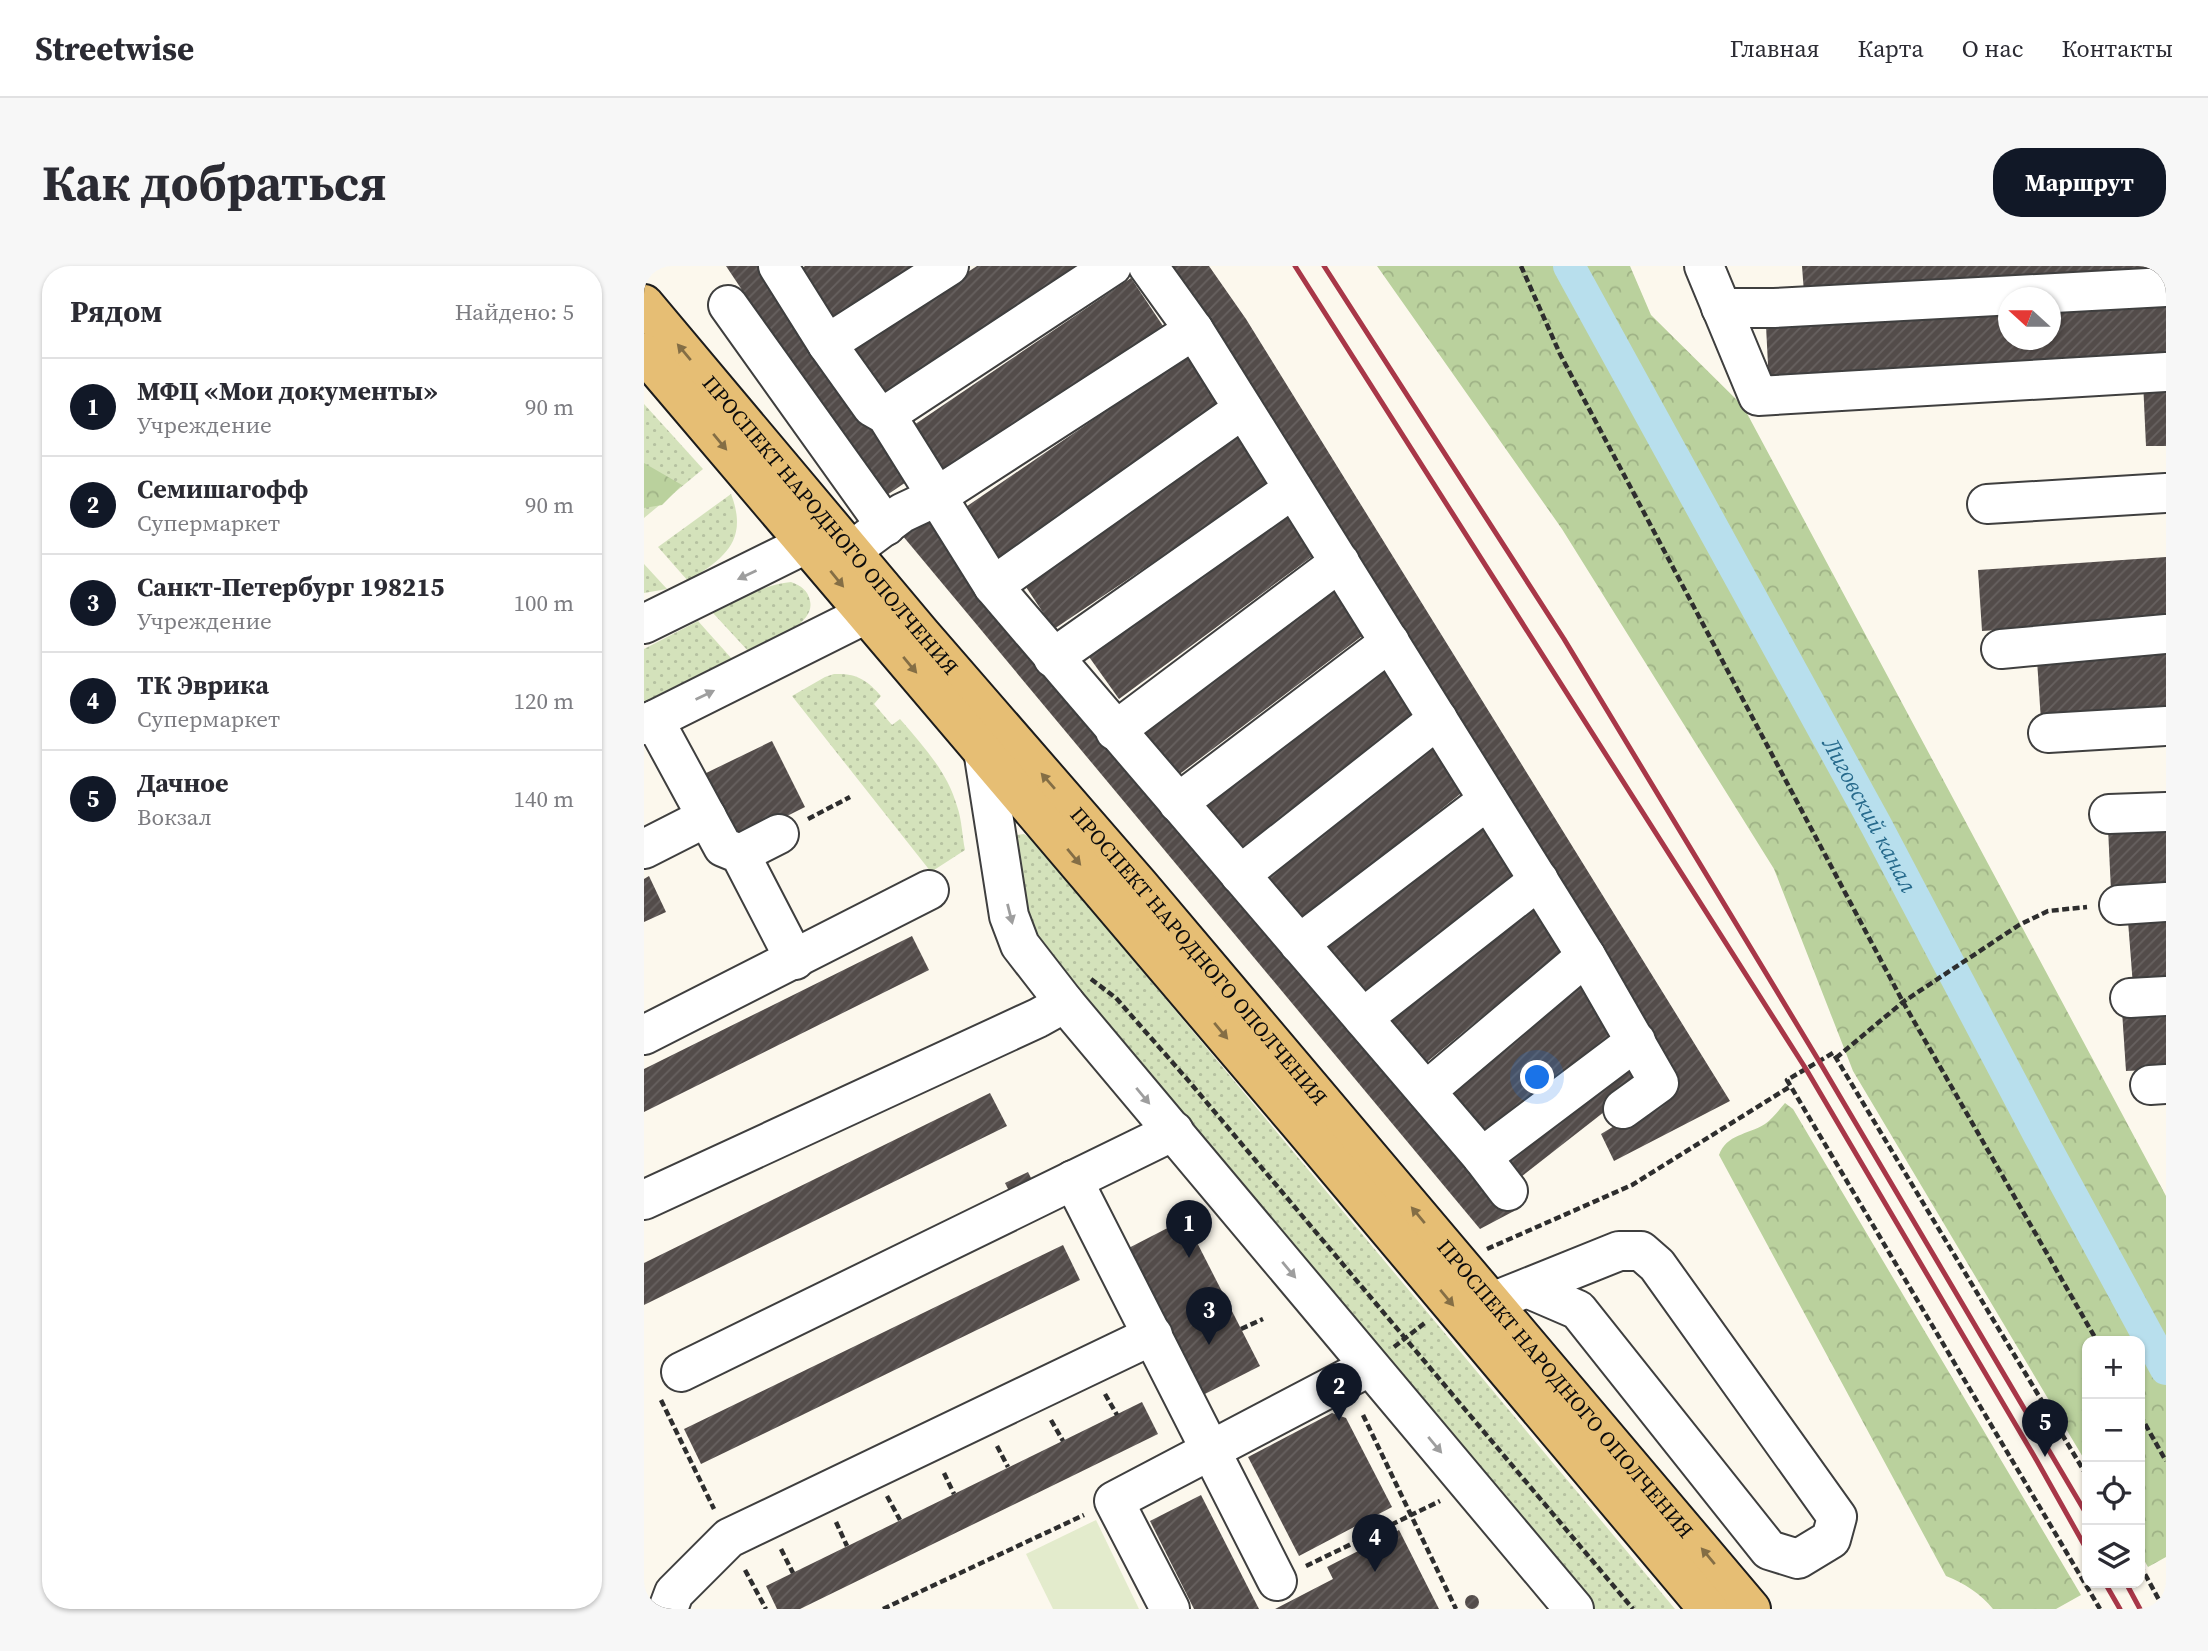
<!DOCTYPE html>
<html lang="ru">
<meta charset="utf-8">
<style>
:root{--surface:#fff;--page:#f7f7f7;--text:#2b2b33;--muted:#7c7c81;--line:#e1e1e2;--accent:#111827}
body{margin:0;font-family:"Source Serif 4",serif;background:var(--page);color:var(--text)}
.controls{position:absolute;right:21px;bottom:21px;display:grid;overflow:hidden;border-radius:14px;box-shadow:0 2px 5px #0004}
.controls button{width:63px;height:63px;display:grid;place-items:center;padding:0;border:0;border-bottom:2px solid var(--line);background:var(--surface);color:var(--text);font:35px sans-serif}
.compass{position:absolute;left:1354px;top:21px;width:63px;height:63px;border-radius:50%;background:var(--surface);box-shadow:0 2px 5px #0004;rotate:291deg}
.you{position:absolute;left:894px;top:812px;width:24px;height:24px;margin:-18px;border:5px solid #fff;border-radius:50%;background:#1a73e8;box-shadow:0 0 0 10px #1a73e833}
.badge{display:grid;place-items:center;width:46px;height:46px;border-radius:50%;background:var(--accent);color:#fff;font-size:23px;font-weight:700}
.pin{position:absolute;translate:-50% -58px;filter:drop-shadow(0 2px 4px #0008)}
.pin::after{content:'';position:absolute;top:37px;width:24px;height:21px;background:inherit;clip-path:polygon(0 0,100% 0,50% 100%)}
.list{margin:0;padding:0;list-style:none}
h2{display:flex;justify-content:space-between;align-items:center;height:91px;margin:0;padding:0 28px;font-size:30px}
h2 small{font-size:23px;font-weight:400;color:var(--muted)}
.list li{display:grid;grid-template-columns:46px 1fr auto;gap:21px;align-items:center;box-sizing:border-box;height:98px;padding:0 28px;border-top:2px solid var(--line)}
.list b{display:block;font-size:26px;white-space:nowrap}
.list p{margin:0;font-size:23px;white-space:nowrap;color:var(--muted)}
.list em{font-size:23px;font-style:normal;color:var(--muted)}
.icon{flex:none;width:38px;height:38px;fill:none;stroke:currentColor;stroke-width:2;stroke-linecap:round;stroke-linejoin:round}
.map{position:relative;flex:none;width:1522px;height:1343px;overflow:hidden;border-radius:28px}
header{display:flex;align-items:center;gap:42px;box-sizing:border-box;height:98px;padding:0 35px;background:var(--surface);border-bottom:2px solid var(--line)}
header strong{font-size:33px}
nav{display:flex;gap:38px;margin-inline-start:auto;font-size:24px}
.intro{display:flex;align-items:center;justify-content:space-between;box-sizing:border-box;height:168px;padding:0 42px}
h1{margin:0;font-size:49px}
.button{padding:18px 32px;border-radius:28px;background:var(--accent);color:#fff;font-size:24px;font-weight:700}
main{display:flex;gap:42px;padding:0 42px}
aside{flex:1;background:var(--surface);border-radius:28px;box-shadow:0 2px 5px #0004}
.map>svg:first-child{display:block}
.green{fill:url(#green-dots)}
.forest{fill:url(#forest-crowns)}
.pitch{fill:#e3ebcc}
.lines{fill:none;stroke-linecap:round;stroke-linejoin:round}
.canal{stroke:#b8dfed;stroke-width:32}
.building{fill:url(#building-hatch)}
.minor-casing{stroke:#3f3f3f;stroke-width:42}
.major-casing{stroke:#1d1d1d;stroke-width:42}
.path{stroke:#2e2e2e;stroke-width:4.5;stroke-dasharray:7 3.5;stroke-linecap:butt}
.minor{stroke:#fff;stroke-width:38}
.major{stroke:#e6be74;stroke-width:38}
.rail{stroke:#a83748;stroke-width:5}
.oneway{fill:#846e45}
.oneway2{fill:#9e9e9e}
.labels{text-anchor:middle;stroke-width:7;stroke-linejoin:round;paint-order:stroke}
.street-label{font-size:21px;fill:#0c0c0c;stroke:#fff}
.water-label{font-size:23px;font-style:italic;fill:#266a8c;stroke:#fff}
</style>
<header>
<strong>Streetwise</strong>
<nav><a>Главная</a><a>Карта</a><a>О нас</a><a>Контакты</a></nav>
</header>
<div class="intro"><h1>Как добраться</h1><a class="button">Маршрут</a></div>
<main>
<aside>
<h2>Рядом<small>Найдено: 5</small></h2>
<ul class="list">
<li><span class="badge">1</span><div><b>МФЦ «Мои документы»</b><p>Учреждение</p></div><em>90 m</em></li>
<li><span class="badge">2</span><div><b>Семишагофф</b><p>Супермаркет</p></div><em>90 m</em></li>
<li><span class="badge">3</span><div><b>Санкт-Петербург 198215</b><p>Учреждение</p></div><em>100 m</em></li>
<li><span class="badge">4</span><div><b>ТК Эврика</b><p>Супермаркет</p></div><em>120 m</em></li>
<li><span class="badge">5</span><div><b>Дачное</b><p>Вокзал</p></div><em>140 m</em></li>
</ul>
</aside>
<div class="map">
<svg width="1522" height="1343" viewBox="0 0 1522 1343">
<defs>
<pattern id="green-dots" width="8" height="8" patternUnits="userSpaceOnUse" patternTransform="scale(1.75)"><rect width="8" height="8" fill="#d4e2bb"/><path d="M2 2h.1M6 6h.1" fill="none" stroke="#b5c1a0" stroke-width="1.8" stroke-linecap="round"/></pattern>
<pattern id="forest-crowns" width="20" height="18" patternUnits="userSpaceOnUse" patternTransform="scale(1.75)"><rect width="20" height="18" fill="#bad19d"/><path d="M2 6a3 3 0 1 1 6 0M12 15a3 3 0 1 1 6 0" fill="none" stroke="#9fb286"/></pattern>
<pattern id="building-hatch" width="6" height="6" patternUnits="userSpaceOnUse" patternTransform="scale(1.75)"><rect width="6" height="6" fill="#534c4a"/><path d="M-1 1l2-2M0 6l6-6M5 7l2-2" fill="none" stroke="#676160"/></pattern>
</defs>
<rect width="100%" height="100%" fill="#fcf8ed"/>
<g class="green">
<path d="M0,138L59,203L0,252Z"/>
<path d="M87,228C105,275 80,292 44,315L14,281Z"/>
<path d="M0,298L23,323L0,327Z"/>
<path d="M147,316C157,320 164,324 166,335C172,359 122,377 105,386L69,347C93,335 120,318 147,316Z"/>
<path d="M54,355L88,393L0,437V383Z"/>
<path d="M190,408C213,407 223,414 237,430L230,438L248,459L256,453C279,480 303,505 313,540C318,554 318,570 321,584L287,606L148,430L181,411Z"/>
<path d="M380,568L389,574L1031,1343H950L402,691L386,667L368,575L372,569Z"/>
</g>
<g class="forest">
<path d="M733,0H986L1007,49L1099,140L1522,930V1291L1504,1301L1496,1287V1075H1443V1198L1209,805L1130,603L918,263Z"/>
<path d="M0,197L38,219L18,239L0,242Z"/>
<path d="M1141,837L1149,843L1437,1329L1412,1343H1349C1337,1328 1320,1317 1302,1310L1075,889C1083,868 1103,869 1121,858C1128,853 1135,844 1141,837Z"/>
</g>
<path class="pitch" d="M452,1254L495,1343H409L382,1288Z"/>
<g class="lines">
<path class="canal" id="s1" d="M925,0L1232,559L1395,869L1522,1103"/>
</g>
<g class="building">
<path d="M82,0H124L271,210L237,233Z"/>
<path d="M161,0H272L187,57L153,6Z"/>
<path d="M333,0H439L235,133L204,85Z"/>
<path d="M526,0H565L602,53L1086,835L970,895L957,868L1030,824Z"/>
<path d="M1158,0H1522V8L1160,27Z"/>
<path d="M487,12L519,60L296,210L264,163Z"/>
<path d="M1522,38V96L1125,118L1122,60L1364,47V74H1406V44Z"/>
<path d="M554,82L590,134L352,298L316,245Z"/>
<path d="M1522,114V180H1502L1499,115Z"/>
<path d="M604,164L636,211L410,363L378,315Z"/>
<path d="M644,240L677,284L475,433L443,388Z"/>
<path d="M283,249L870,945L836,963L258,269Z"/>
<path d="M1522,291V353L1338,365L1334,304Z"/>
<path d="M696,316L730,361L533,510L500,466Z"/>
<path d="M1522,385V447L1397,455L1393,394Z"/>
<path d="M744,396L779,444L594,584L558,536Z"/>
<path d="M128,475L161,541L89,577L56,510Z"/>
<path d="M789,476L825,521L655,657L619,612Z"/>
<path d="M841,555L882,608L717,735L676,682Z"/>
<path d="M1522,560V622L1467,625L1464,562Z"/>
<path d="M5,610L22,646L0,656V613Z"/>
<path d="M889,636L925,679L777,801L741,758Z"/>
<path d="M1522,653V718L1489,720L1484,655Z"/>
<path d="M268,670L285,704L0,846V803Z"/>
<path d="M941,714L978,760L839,869L802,822Z"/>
<path d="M1522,743V803L1482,805L1478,745Z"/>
<path d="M988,788L1001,814L868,918L851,896Z"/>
<path d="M346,827L363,860L0,1039V997Z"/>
<path d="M384,906L393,924L370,935L361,917Z"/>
<path d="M541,953L616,1100L551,1133L477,986Z"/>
<path d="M419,979L436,1014L57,1198L40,1163Z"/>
<path d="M498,1136L514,1168L156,1343H133L122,1320Z"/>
<path d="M688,1147L702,1152L748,1241L655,1290L604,1191Z"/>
<path d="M557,1229L615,1343H550L506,1255Z"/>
<path d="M755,1264L795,1343H631L689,1313L683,1301Z"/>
<circle cx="828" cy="1336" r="7"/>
</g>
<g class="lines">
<defs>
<g id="minor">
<path d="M134,0L183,78L228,141L242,149L349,320L838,891L864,925"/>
<path d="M504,0L550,64L942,690L1015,817L979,843"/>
<path d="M1060,0L1114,130L1522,106"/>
<path d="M84,39L242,260"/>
<path d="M1077,42H1130L1522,21"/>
<path d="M183,78L305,0"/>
<path d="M242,149L468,0"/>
<path d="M1343,238L1522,227"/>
<path d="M207,285L258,247L292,231L550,64"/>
<path d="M349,320L599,143"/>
<path d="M0,358L164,277L193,270"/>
<path d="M1357,383L1522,368"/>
<path d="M409,392L649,223"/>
<path d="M10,454L79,581L96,588L151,694"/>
<path d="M0,459L222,348L237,321"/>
<path d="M471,465L696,296"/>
<path d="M1404,467L1522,460"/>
<path d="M339,484L365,650L376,679L421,737L930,1343"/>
<path d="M534,537L746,376"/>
<path d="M1465,548L1522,546"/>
<path d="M0,583L63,551"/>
<path d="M96,588L135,568"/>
<path d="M596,609L794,453"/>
<path d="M1475,639L1522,636"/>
<path d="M655,678L844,534"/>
<path d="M1486,732L1522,730"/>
<path d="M719,752L895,614"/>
<path d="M0,769L285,624"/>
<path d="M1506,819L1522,818"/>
<path d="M782,825L942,690"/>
<path d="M838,891L992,775"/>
<path d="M429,914L633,1315"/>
<path d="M0,934L394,752L421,737"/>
<path d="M848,1036L975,985H997L1013,999L1193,1251L1187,1273L1154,1293L1125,1284L934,1044L883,1022"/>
<path d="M37,1106L530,865"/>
<path d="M24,1343L30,1327L85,1272L509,1069"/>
<path d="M526,1343L470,1235L725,1101"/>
</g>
<g id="major">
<path id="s2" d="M0,38L277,368L495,619L1107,1343"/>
<path d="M0,87L654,856L1064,1343"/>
</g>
</defs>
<use href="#minor" class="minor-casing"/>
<use href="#major" class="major-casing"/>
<g class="path">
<path d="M877,0L916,88L1259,736L1453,1075"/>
<path d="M164,553L206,531"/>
<path d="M447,713L472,732L543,813L989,1343"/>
<path d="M1192,792L1259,736L1375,659L1404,645L1443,641"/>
<path d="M843,983L988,919L1147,820"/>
<path d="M597,1063L619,1053"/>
<path d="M750,1081L782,1056"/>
<path d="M461,1128L473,1149"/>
<path d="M17,1134L70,1243"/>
<path d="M719,1149L812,1343"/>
<path d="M1496,1149L1522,1195"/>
<path d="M407,1154L419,1175"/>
<path d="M353,1180L364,1201"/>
<path d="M300,1207L310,1228"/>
<path d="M1443,1210L1189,787L1143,814L1456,1343"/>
<path d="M243,1230L256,1254"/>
<path d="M192,1256L203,1280"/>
<path d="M137,1283L149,1307"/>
<path d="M1496,1299L1520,1343"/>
<path d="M662,1300L796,1235"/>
<path d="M101,1304L122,1343"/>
<path d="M239,1343L440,1249"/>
</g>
<use href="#minor" class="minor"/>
<use href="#major" class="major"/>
<g class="rail">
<path d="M651,0L1162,803L1393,1195L1443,1284"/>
<path d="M680,0L920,373L1175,795L1443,1249"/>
<path d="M1461,1317L1476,1343"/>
<path d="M1482,1317L1496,1343"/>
</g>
</g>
<defs><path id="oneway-solid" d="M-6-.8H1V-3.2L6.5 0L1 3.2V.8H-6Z" transform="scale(1.75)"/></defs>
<g class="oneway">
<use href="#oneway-solid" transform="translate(40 86) rotate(-130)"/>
<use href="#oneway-solid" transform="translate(76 176) rotate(50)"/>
<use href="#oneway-solid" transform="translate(193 313) rotate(51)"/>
<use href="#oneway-solid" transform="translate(266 399) rotate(50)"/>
<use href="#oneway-solid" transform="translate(404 515) rotate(-131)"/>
<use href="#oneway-solid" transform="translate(430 591) rotate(50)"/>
<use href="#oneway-solid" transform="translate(577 765) rotate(50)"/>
<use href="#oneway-solid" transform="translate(774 949) rotate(-130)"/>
<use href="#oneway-solid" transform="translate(803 1032) rotate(50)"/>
<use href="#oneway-solid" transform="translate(1064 1290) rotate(-130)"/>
</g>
<g class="oneway2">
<use href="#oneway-solid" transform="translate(103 309) rotate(155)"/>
<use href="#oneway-solid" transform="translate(61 429) rotate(-26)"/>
<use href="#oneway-solid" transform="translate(366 648) rotate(76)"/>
<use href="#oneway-solid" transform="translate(499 830) rotate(50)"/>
<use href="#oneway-solid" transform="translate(645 1004) rotate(50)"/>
<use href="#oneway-solid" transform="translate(791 1179) rotate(50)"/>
</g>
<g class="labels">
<g class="street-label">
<text dy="7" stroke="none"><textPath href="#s2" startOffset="289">ПРОСПЕКТ НАРОДНОГО ОПОЛЧЕНИЯ</textPath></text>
<text dy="7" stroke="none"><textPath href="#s2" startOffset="856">ПРОСПЕКТ НАРОДНОГО ОПОЛЧЕНИЯ</textPath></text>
<text dy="7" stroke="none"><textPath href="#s2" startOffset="1423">ПРОСПЕКТ НАРОДНОГО ОПОЛЧЕНИЯ</textPath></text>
</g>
<g class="water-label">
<text dy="8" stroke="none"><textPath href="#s1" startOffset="626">Лиговский канал</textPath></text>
</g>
</g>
</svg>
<div class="controls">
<button>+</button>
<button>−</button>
<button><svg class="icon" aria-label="locate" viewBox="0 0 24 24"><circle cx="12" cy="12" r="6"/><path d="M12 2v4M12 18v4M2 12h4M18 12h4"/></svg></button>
<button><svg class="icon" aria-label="layers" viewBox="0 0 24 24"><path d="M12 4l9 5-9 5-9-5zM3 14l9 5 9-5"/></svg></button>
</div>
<svg class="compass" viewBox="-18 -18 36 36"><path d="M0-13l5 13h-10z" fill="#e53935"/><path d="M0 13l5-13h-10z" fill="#7c7c81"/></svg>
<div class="you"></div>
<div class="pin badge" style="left:545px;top:992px">1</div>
<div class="pin badge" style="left:695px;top:1155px">2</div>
<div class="pin badge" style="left:565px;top:1079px">3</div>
<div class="pin badge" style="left:731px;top:1306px">4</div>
<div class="pin badge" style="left:1401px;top:1191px">5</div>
</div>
</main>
